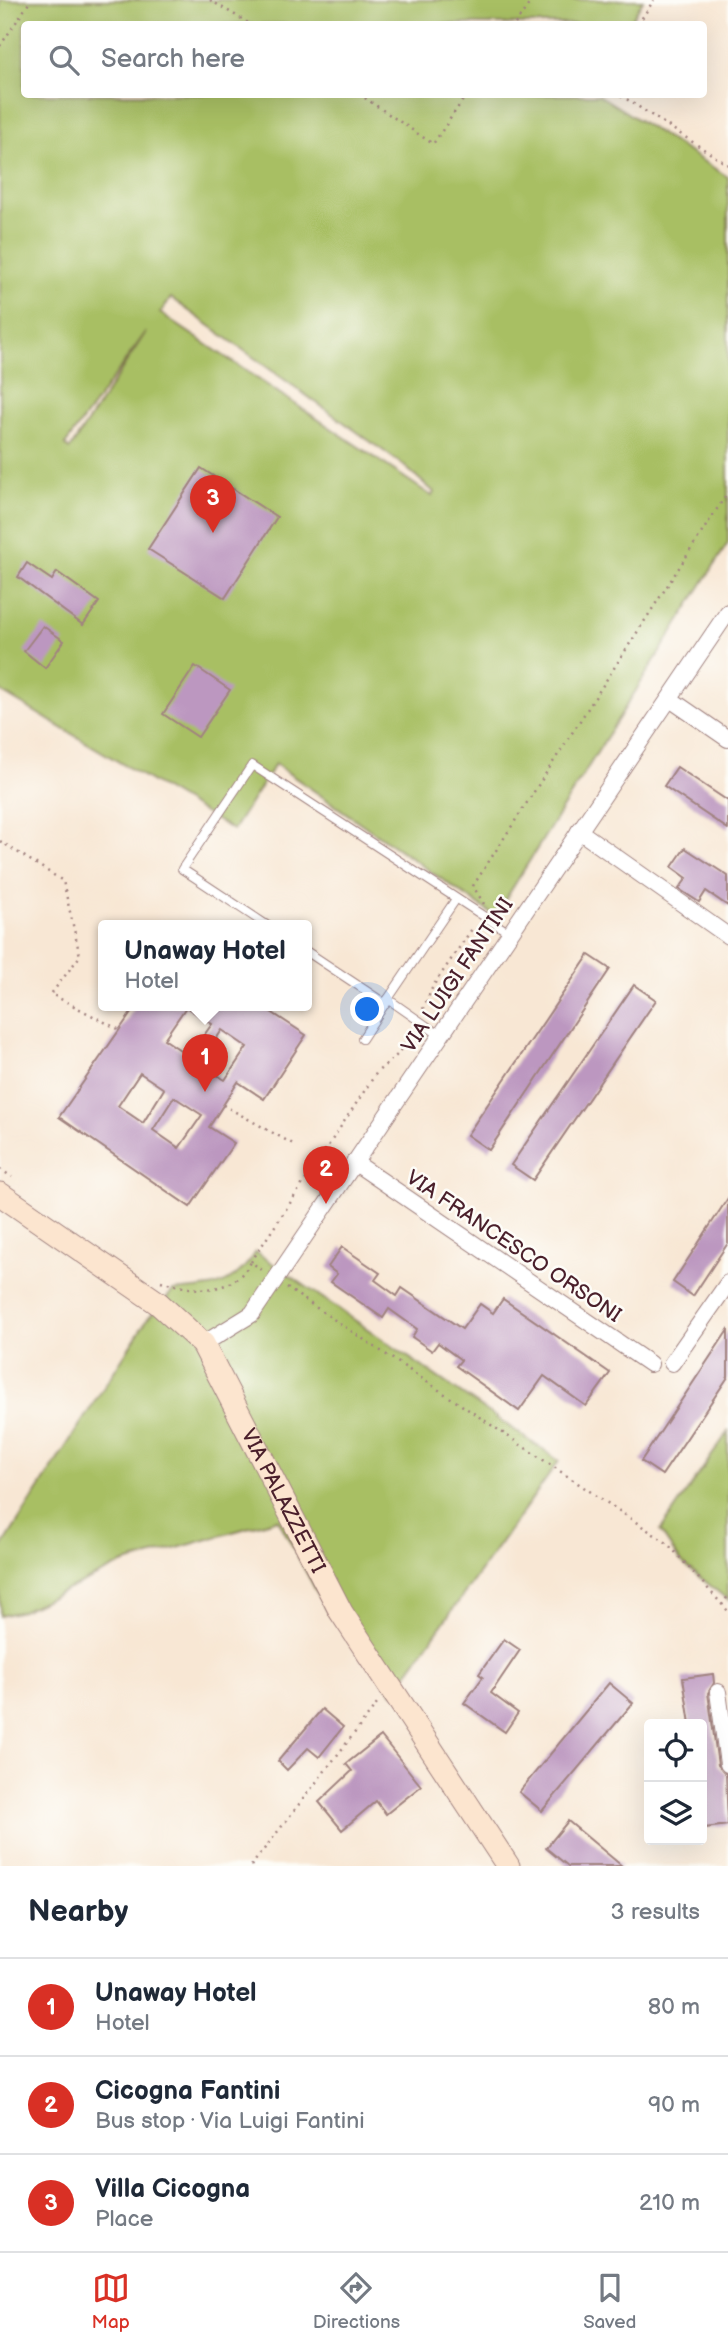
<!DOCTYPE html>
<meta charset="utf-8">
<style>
:root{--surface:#fff;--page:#f6f6f7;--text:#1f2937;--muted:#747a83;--line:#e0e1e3;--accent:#d93025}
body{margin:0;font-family:"Balsamiq Sans",sans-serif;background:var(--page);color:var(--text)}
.controls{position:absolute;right:21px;bottom:21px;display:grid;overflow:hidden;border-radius:7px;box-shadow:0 7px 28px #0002}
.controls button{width:63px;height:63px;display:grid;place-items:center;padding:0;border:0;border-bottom:2px solid var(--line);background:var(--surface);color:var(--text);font:35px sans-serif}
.you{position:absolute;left:368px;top:1010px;width:24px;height:24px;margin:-18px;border:5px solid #fff;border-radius:50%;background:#1a73e8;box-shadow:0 0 0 10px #1a73e833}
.badge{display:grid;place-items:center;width:46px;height:46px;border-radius:50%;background:var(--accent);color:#fff;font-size:23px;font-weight:700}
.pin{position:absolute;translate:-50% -58px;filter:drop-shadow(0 2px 4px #0008)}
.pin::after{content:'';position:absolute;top:37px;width:24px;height:21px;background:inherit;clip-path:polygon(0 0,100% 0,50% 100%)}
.popup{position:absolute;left:98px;top:920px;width:214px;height:91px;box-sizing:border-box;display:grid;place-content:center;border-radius:7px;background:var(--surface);filter:drop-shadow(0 2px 5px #0005);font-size:23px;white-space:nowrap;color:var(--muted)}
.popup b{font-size:26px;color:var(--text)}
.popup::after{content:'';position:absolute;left:50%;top:100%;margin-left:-14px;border:14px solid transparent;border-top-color:var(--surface)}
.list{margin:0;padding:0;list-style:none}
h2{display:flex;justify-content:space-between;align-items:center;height:91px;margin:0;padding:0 28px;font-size:30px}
h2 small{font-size:23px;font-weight:400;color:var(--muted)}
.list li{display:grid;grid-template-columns:46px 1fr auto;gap:21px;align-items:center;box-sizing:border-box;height:98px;padding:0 28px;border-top:2px solid var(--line)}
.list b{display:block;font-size:26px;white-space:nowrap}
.list p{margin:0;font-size:23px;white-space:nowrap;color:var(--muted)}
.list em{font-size:23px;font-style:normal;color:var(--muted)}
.icon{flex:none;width:38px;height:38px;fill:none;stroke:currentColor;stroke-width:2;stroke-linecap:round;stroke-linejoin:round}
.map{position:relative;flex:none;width:728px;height:1866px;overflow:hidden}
.search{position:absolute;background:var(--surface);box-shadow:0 7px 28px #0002;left:21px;right:21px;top:21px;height:77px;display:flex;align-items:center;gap:18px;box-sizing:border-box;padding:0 24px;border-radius:7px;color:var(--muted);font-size:26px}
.sheet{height:385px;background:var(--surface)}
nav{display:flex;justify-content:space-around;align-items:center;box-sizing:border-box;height:98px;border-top:2px solid var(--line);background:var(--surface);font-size:19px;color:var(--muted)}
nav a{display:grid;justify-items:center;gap:4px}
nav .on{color:var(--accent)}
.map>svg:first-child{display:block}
.green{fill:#a8bf64;stroke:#796f48;stroke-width:2;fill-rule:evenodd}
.building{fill:#bc97c0;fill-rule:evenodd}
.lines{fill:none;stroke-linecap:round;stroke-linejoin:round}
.lane-casing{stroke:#a18380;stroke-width:10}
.street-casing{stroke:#a18380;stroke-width:18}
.secondary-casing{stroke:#a18380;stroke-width:25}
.path{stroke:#a18380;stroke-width:2.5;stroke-dasharray:2 5;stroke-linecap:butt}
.lane{stroke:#fff;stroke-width:8}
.street{stroke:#fff;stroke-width:16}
.secondary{stroke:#fce5cf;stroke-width:23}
.labels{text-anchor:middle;stroke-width:5;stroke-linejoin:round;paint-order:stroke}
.street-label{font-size:21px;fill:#4a1f2b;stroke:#fdfcf7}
</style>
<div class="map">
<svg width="728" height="1866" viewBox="0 0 728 1866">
<rect width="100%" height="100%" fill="#fdfcf7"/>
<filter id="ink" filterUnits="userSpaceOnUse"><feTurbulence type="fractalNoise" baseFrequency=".0143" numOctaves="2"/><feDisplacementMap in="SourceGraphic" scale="14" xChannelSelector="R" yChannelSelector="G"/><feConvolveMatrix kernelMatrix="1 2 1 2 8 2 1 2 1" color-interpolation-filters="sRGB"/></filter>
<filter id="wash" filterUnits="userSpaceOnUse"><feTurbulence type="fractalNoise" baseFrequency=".00686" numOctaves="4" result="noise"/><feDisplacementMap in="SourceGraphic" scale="28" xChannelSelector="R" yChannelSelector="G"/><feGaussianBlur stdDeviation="1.57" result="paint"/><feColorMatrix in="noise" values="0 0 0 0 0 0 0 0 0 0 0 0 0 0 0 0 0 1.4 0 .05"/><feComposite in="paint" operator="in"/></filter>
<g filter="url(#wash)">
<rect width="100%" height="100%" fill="#f8e7d4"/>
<g class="green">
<path d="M0,0H643L629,24H24V94L599,95L728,177V543L495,916L275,764L233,830L0,691ZM171,298L403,465L434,492L432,496L160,313ZM146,332L70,449L65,445Z"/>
<path d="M256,1252L559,1461L393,1693L351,1636L330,1617L278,1519L122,1564L22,1611L0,1616V1550L148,1318L173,1291C215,1287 231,1289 256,1252Z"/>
<path d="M728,1432V1600L681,1562L660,1531Z"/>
</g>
<g id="blocks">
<g class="building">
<path d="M201,468L277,517L225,598L148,549Z"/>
<path d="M27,563L52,580L57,572L99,602L83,625L18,577Z"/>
<path d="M43,626L64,641L45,668L24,651Z"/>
<path d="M195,666L230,690L198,737L163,714Z"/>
<path d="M677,767L728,801V829L664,786Z"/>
<path d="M685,848L728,876V906L706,891L699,902L679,889L687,878L672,867Z"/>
<path d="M589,955L610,969L489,1150L467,1135Z"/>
<path d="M634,985L656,1000L533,1180L511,1165Z"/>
<path d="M136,1006H262L306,1035L264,1099L238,1082L209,1127L234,1143L190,1207L59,1117ZM186,1007L212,1024L189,1056L164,1039ZM222,1030L247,1047L225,1080L200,1064ZM140,1073L164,1089L143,1123L118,1106ZM174,1097L202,1115L179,1148L153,1130Z"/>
<path d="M728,1198V1243L693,1296L673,1282Z"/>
<path d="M342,1247L380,1273L375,1280L397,1296L402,1288L462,1329L480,1304L493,1313L503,1299L610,1373L586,1406L544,1376L519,1411L456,1366L461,1360L438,1343L432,1351L412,1337L417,1329L389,1309L383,1318L331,1282L337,1274L328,1267Z"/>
<path d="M728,1330V1377L662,1475L641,1461Z"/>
<path d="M504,1639L520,1650L491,1693L518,1713L505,1732L464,1703L483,1677L479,1674Z"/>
<path d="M713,1674L714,1683L708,1693L718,1765L726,1774L728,1825L704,1828L702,1724H690L683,1678Z"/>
<path d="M609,1683L633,1703L542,1811L519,1792Z"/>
<path d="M322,1709L343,1727L319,1757L308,1748L287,1770L278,1761Z"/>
<path d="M381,1736L421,1786L386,1814L376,1801L342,1830L319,1802L352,1771L346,1764Z"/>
<path d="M568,1821L622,1866H568L546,1848Z"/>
</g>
</g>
</g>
<g filter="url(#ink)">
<use href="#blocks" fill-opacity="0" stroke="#a18380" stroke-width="2"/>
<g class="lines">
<defs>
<g id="lane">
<path d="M268,926L182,869L252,765L511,934"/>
<path d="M306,951L386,1004"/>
<path d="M388,999L456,899"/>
<path d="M362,1039L388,999L441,1036"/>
</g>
<g id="street">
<path d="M670,699L728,739"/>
<path d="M579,831L728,936"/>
<path d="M354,1162L650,1364"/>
<path d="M203,1344L252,1314L728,612"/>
<path d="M672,1363L728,1283"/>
<path d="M718,1692L728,1764"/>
</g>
<g id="secondary">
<path id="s1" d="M0,1194L158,1303L203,1344L341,1612L508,1866"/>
</g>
</defs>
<use href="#lane" class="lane-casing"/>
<use href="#street" class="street-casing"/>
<use href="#secondary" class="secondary-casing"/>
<g class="path">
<path d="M210,0L250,24"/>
<path d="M515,24L532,0"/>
<path d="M638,24L654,0"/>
<path d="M0,46L31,0"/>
<path d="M359,94L433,144L467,94"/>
<path d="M614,94L625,98L728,165"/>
<path d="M0,841L63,881L80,956L51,994L120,1030"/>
<path d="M484,904L473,886L728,492"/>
<path d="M423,1009L433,986L474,926"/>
<path d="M223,1105L293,1144"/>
<path d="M0,1169L12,1177"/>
<path d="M251,1262L377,1072L397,1055L414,1030"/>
<path d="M161,1281C196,1292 231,1296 251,1262L262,1270"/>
<path d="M287,1288L667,1543L728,1611"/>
<path d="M722,1605L728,1596"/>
<path d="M251,1866L377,1704"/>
</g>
<use href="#lane" class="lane"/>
<use href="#street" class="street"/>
<use href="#secondary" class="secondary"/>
</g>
</g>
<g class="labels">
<g class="street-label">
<text transform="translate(457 975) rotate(-56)" y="7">VIA LUIGI FANTINI</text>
<text transform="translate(514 1246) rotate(34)" y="7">VIA FRANCESCO ORSONI</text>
<text dy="7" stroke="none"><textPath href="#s1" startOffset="429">VIA PALAZZETTI</textPath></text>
</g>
</g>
</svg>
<div class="controls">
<button><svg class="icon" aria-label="locate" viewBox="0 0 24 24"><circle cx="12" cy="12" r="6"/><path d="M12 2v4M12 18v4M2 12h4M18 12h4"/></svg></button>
<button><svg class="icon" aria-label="layers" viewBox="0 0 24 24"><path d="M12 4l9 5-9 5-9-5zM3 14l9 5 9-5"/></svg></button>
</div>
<div class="you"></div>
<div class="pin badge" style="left:205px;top:1092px">1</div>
<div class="popup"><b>Unaway Hotel</b>Hotel</div>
<div class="pin badge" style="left:326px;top:1204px">2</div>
<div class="pin badge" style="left:213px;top:533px">3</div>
<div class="search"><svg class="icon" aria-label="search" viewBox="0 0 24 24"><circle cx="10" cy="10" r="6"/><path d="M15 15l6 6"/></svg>Search here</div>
</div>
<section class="sheet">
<h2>Nearby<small>3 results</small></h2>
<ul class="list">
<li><span class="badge">1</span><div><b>Unaway Hotel</b><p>Hotel</p></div><em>80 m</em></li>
<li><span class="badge">2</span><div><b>Cicogna Fantini</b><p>Bus stop · Via Luigi Fantini</p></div><em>90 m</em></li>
<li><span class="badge">3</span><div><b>Villa Cicogna</b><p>Place</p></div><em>210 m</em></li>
</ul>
</section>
<nav>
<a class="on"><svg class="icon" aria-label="map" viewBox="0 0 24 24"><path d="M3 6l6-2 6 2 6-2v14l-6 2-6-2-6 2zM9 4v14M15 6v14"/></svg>Map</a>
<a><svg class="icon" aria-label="directions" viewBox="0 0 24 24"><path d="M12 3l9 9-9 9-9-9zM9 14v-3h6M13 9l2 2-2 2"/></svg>Directions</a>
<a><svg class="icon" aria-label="saved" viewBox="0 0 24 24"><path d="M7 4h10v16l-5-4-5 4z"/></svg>Saved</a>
</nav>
